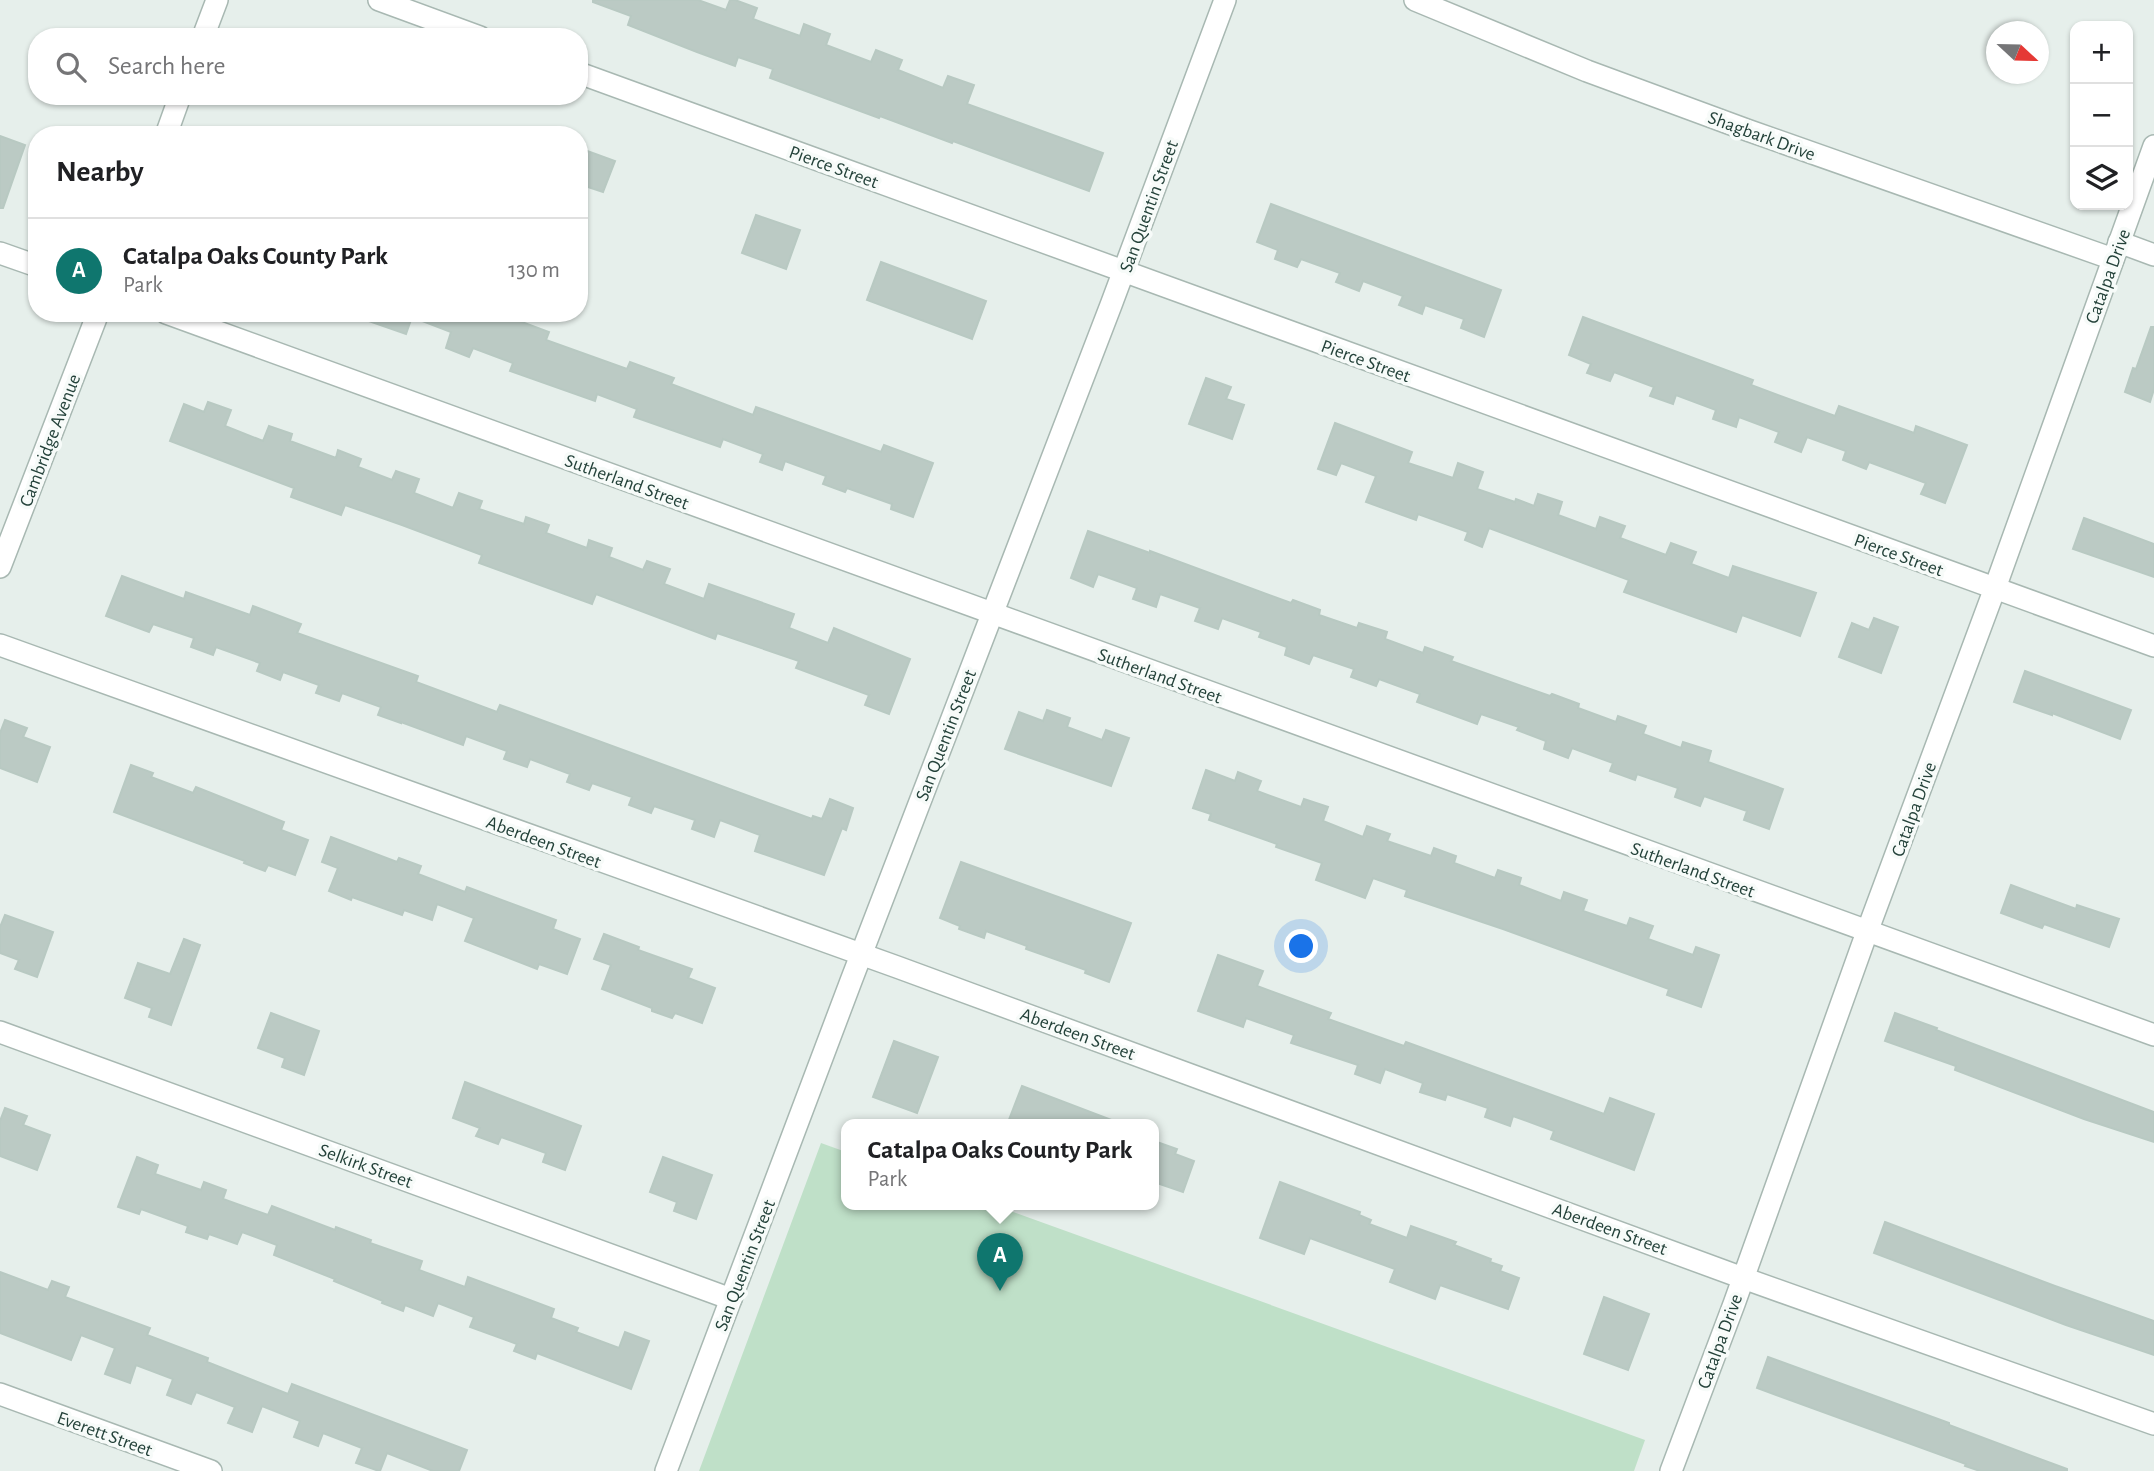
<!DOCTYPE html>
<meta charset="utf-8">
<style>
:root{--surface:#fff;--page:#f2f2f2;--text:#202124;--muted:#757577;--line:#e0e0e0;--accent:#0f766e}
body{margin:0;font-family:"Alegreya Sans",sans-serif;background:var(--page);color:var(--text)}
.controls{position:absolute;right:21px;top:21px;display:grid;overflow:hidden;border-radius:14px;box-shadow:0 2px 5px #0004}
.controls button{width:63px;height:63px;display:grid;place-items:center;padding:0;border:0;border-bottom:2px solid var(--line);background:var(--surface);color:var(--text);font:35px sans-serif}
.compass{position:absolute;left:1986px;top:21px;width:63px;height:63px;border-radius:50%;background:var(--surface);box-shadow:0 2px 5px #0004;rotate:112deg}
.you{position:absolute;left:1302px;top:947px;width:24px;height:24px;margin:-18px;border:5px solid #fff;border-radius:50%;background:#1a73e8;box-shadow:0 0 0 10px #1a73e833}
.badge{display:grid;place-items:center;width:46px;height:46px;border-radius:50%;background:var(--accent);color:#fff;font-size:23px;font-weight:700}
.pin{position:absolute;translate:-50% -58px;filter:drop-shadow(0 2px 4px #0008)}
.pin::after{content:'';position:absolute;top:37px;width:24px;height:21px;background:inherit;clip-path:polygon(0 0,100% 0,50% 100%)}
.popup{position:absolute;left:841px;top:1119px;width:318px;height:91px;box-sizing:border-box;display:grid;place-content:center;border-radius:14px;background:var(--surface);filter:drop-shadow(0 2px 5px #0005);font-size:23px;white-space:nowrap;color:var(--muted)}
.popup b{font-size:26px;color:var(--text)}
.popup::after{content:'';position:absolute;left:50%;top:100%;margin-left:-14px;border:14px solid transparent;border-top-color:var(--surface)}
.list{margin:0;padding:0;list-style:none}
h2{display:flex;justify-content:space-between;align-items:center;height:91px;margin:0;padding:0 28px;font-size:30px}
h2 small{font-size:23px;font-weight:400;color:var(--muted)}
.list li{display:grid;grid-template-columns:46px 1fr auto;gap:21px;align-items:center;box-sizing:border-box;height:105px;padding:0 28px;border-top:2px solid var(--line)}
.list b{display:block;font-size:26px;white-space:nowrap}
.list p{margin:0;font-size:23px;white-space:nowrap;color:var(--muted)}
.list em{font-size:23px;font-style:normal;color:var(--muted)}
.icon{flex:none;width:38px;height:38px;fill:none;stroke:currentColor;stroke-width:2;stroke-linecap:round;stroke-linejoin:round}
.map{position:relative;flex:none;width:2154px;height:1471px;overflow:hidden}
.search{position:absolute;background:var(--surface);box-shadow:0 2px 5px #0004;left:28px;top:28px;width:560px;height:77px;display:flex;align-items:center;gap:18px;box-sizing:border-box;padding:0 24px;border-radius:28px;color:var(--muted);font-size:26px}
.panel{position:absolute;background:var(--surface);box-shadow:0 2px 5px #0004;left:28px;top:126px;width:560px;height:196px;border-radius:28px}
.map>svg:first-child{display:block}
.green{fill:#bfe0c8}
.building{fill:#bbcac4;stroke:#b8c9c2;stroke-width:2}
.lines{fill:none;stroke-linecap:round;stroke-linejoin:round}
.minor-casing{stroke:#a8b8b2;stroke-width:24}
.minor{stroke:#fff;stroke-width:21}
.labels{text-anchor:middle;stroke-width:7;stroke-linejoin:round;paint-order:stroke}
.street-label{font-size:19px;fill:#24423a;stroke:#f7fbf9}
</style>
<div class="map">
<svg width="2154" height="1471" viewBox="0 0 2154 1471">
<rect width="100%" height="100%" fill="#e6efeb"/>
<path class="green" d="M821,1143L846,1152V1205H994L1645,1440L1634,1471H699Z"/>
<g class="building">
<path d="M593,0H698L726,10L730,0H735L757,8L753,19L800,36L804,24L830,34L826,45L871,62L876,50L902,60L898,70L943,88L948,76L974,85L967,104L1103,153L1089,191L953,141L952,143L880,116L879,118L770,78L773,69L738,57L735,66L697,52L628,25L631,16L593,2Z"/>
<path d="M0,136L25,145L3,208H0Z"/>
<path d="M579,148L615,161L603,192L579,184Z"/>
<path d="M1271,204L1501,290L1484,337L1461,328L1464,319L1425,305L1422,314L1399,305L1403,296L1363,281L1359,291L1336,282L1340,273L1301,259L1297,267L1275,259L1278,250L1257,242Z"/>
<path d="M756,215L800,230L786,269L742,253Z"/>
<path d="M881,262L986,301L972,339L867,300Z"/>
<path d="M355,313H498L549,332L546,340L627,369L630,362L674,378L671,384L753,415L756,407L881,452L884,445L933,463L913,517L891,509L892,504L847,488L845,492L823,484L826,476L785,461L782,470L760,462L763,454L723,439L720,447L634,417L637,409L597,394L595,401L510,371L513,363L473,348L469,357L446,348L451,332L412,317L406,334L354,316Z"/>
<path d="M1583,317L1753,380L1751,385L1835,416L1839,406L1914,433L1916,426L1967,445L1945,503L1921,494L1926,483L1869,462L1866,469L1843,460L1846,451L1807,437L1801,452L1775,442L1779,432L1739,417L1736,427L1713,419L1716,410L1676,395L1673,404L1650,396L1654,387L1614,372L1610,381L1587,373L1591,364L1569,355Z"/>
<path d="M2151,327H2154V389L2150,402L2125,392L2133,368L2136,369Z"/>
<path d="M1206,378L1231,387L1226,399L1244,405L1232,439L1189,424Z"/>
<path d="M208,402L231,410L225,426L263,441L269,426L292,434L290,441L336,458L338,450L361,459L358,467L392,480L396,471L419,479L414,493L453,508L459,493L482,501L479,509L524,524L526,517L549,525L546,533L587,548L589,540L612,548L609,557L643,570L647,561L670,569L664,584L704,599L709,584L794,614L789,628L828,643L834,628L910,659L889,714L865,705L869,695L796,668L799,661L717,633L715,639L596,594L592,604L479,563L482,555L402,525L345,505L341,515L291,497L294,488L170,441L184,404L204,412Z"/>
<path d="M1335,423L1412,452L1408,463L1453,478L1458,463L1483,472L1477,489L1515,502L1516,499L1534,506L1538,494L1562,502L1558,515L1596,529L1600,517L1625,526L1620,538L1666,555L1671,543L1696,552L1691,564L1729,578L1733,566L1816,593L1800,636L1742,615L1736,632L1624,592L1629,580L1489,528L1482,547L1465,540L1468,532L1418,514L1416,520L1366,502L1376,476L1341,463L1336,475L1318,469Z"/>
<path d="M2084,518L2154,544V577L2073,549Z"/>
<path d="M1088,531L1150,553V551L1291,603L1293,600L1320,610L1319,615L1357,628L1359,623L1387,632L1385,639L1423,653L1425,647L1453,657L1451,661L1550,696L1552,694L1579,704L1578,708L1616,722L1618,716L1646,726L1643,734L1681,748L1683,742L1711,751L1708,762L1783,789L1769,829L1744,820L1747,811L1704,796L1700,806L1675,797L1678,788L1637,774L1635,780L1610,771L1613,763L1572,748L1568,758L1544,749L1546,741L1517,730L1519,727L1481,714L1477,724L1417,702L1420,694L1379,679L1376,686L1351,677L1354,669L1313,655L1309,664L1285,655L1287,647L1259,637L1261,632L1222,618L1218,629L1195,621L1200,608L1160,594L1156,607L1133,599L1137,588L1098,574L1093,587L1071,578Z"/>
<path d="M122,576L184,599L186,592L250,615L253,606L301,624L297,633L418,676L416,682L497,712L500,705L812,819L813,816L822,819L830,799L853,808L846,830L842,828L824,875L755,851L760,835L720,820L714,837L692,829L695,820L654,806L651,813L629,805L632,797L592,783L589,790L567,782L570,774L530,759L527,767L504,759L507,751L466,736L463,745L401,722V723L378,715L381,707L342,693L339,701L316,693L319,685L283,672L280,680L257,671L260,663L216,647L213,655L191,647L194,638L153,624L149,632L106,616Z"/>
<path d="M1874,618L1898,627L1881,673L1839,657L1852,623L1869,630Z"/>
<path d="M2025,671L2131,710L2120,739L2052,713V715L2014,702Z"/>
<path d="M1047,710L1070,718L1067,727L1102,740L1106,730L1129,738L1111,786L1005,749L1019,712L1043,721Z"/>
<path d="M5,720L27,728L23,737L50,747L37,782L0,768V733Z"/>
<path d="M131,765L153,773L151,777L193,793L196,787L284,822L281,830L308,840L295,875L268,865L265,871L244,863L245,861L114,812Z"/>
<path d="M1206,770L1235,781L1238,772L1261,781L1257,791L1301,807L1304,799L1328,807L1323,821L1363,837L1367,826L1390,834L1387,841L1431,856L1434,848L1456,856L1454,863L1495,878L1498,870L1521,878L1519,885L1561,901L1564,892L1587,900L1583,911L1627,926L1630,918L1653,926L1648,939L1693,955L1696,947L1719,955L1701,1007L1667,995L1669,989L1503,929L1405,896L1407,890L1373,878L1365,898L1316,880L1322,863L1276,847L1277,844L1209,820L1211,814L1193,808Z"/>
<path d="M331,837L397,862L399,858L421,866L418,874L465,892L467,887L556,920L553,929L580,939L567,974L539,964L537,969L465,941L474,918L437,904L432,920L404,910L402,915L352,897L351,900L329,891L338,868L322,862Z"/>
<path d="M961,862L1131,923L1109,982L1085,973L1086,970L1026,949L1027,946L986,931L984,938L959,929L960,926L940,918Z"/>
<path d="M2011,885L2076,909L2077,905L2119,919L2109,947L2044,924L2042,928L2001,913Z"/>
<path d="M5,915L53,932L37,977L15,969L19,960L0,953V927Z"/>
<path d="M604,934L639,947L638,950L692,969L688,978L715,988L702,1023L675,1013L672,1018L652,1011V1008L602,989L611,965L594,959Z"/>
<path d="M184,939L200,945L171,1025L149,1017L152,1008L125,998L138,963L170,974Z"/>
<path d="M1218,955L1263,971L1257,986L1331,1013L1328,1019L1404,1046L1406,1042L1604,1114L1610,1098L1654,1114L1634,1170L1551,1139L1554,1131L1513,1116L1510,1126L1485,1117L1488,1108L1447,1094L1445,1100L1420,1092L1423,1083L1385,1069L1380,1083L1355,1074L1358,1065L1291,1043L1294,1035L1246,1018L1243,1027L1198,1011Z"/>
<path d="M271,1013L319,1031L304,1075L282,1067L285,1058L258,1048Z"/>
<path d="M1895,1013L1937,1028L1936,1030L2154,1112V1142L2084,1119L1955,1070L1956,1066L1885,1041Z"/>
<path d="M894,1041L938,1057L917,1113L873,1097Z"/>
<path d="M465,1082L581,1126L565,1170L543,1162L546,1153L501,1137L498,1144L476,1136L480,1128L453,1118Z"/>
<path d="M1022,1086L1117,1122L1116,1125H1007Z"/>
<path d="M5,1108L27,1116L23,1125L50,1135L37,1170L0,1156V1121Z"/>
<path d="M1154,1141L1177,1149L1175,1154L1194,1161L1183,1192L1154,1182Z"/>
<path d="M137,1157L158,1165L155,1174L201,1190L204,1182L226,1190L223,1199L268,1215L272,1206L335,1230L336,1227L371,1240L370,1243L422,1261L419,1270L465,1287L468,1277L554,1309L551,1318L578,1328L576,1332L619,1348L625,1332L649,1341L631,1389L537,1353L535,1359L514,1351L517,1344L470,1327L474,1317L438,1303L433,1316L405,1305L403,1311L382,1303L383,1301L334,1281L335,1279L274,1255L277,1245L242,1232L237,1244L209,1234L207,1239L186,1232L188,1226L141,1209L139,1214L118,1207Z"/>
<path d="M663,1157L712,1175L696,1219L674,1211L677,1202L650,1192Z"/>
<path d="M1280,1182L1360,1212L1359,1215L1371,1220L1369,1224L1407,1238L1411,1226L1456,1242L1454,1245L1491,1259L1490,1262L1502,1266L1500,1271L1519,1278L1508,1309L1440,1285L1435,1299L1390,1282L1395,1269L1310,1238L1304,1254L1260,1238Z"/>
<path d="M1885,1222L2055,1286L2154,1321V1355L2066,1325L1874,1253Z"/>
<path d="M0,1272L48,1290L52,1281L69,1287L65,1297L150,1328L147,1335L208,1358L207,1362L288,1394L292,1384L467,1450L459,1471H433L387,1453L380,1471H379L356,1463L362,1448L323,1433L318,1446L294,1437L300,1421L262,1406L252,1432L228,1423L235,1407L196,1392L191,1404L167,1395L173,1379L136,1365L130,1383L105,1374L115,1348L81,1335L71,1360L0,1333Z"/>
<path d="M1604,1297L1649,1314L1628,1370L1584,1354Z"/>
<path d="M1768,1357L1949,1423V1425L2067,1469V1471H1980L1965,1466L1966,1464L1757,1388Z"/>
</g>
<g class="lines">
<defs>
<g id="minor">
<path d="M379,0L480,37"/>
<path d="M1415,0L1587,71L1747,130L2113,259"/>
<path d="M203,37L217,0"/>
<path d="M579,73L2154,646"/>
<path d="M166,135L180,96"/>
<path d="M2119,242L2154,255"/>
<path d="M0,253L37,266"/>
<path d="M166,313L2154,1035"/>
<path d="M0,567L98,313"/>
<path d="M0,645L897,967L1743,1278L2154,1424"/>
<path d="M0,1032L731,1299"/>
<path d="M0,1394L211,1471"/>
<path d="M666,1471L851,981L1111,305L1225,0"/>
<path d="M1671,1471L1734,1304L1867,932L1995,588L2154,146"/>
</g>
</defs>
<use href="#minor" class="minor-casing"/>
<use href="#minor" class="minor"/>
</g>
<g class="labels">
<g class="street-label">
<text transform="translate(1762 135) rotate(20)" y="7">Shagbark Drive</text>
<text transform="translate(834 166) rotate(20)" y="7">Pierce Street</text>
<text transform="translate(1148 206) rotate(-70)" y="7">San Quentin Street</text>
<text transform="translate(2107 276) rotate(-70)" y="7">Catalpa Drive</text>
<text transform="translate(1366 360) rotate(20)" y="7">Pierce Street</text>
<text transform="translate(49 440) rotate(-69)" y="7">Cambridge Avenue</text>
<text transform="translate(627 481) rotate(20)" y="7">Sutherland Street</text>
<text transform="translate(1899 554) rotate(20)" y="7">Pierce Street</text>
<text transform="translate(1160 675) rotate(20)" y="7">Sutherland Street</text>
<text transform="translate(945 735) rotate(-69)" y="7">San Quentin Street</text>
<text transform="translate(1913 809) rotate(-70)" y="7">Catalpa Drive</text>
<text transform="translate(544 841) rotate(20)" y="7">Aberdeen Street</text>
<text transform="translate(1693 869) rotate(20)" y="7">Sutherland Street</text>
<text transform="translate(1078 1033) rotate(20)" y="7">Aberdeen Street</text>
<text transform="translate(366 1165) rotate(20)" y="7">Selkirk Street</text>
<text transform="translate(1610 1228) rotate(20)" y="7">Aberdeen Street</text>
<text transform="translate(744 1265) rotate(-69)" y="7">San Quentin Street</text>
<text transform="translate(1719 1341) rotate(-70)" y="7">Catalpa Drive</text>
<text transform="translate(105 1433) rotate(20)" y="7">Everett Street</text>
</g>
</g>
</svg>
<div class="controls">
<button>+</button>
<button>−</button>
<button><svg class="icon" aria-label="layers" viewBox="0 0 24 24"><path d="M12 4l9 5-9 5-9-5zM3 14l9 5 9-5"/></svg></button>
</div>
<svg class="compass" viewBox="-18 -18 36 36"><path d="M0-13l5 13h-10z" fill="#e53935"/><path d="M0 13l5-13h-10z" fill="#757577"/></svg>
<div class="you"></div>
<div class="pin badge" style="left:1000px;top:1291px">A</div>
<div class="popup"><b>Catalpa Oaks County Park</b>Park</div>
<div class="search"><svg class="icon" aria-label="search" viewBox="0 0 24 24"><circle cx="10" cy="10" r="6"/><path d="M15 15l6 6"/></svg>Search here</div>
<section class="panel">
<h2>Nearby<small></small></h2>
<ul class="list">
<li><span class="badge">A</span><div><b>Catalpa Oaks County Park</b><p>Park</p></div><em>130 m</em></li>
</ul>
</section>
</div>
